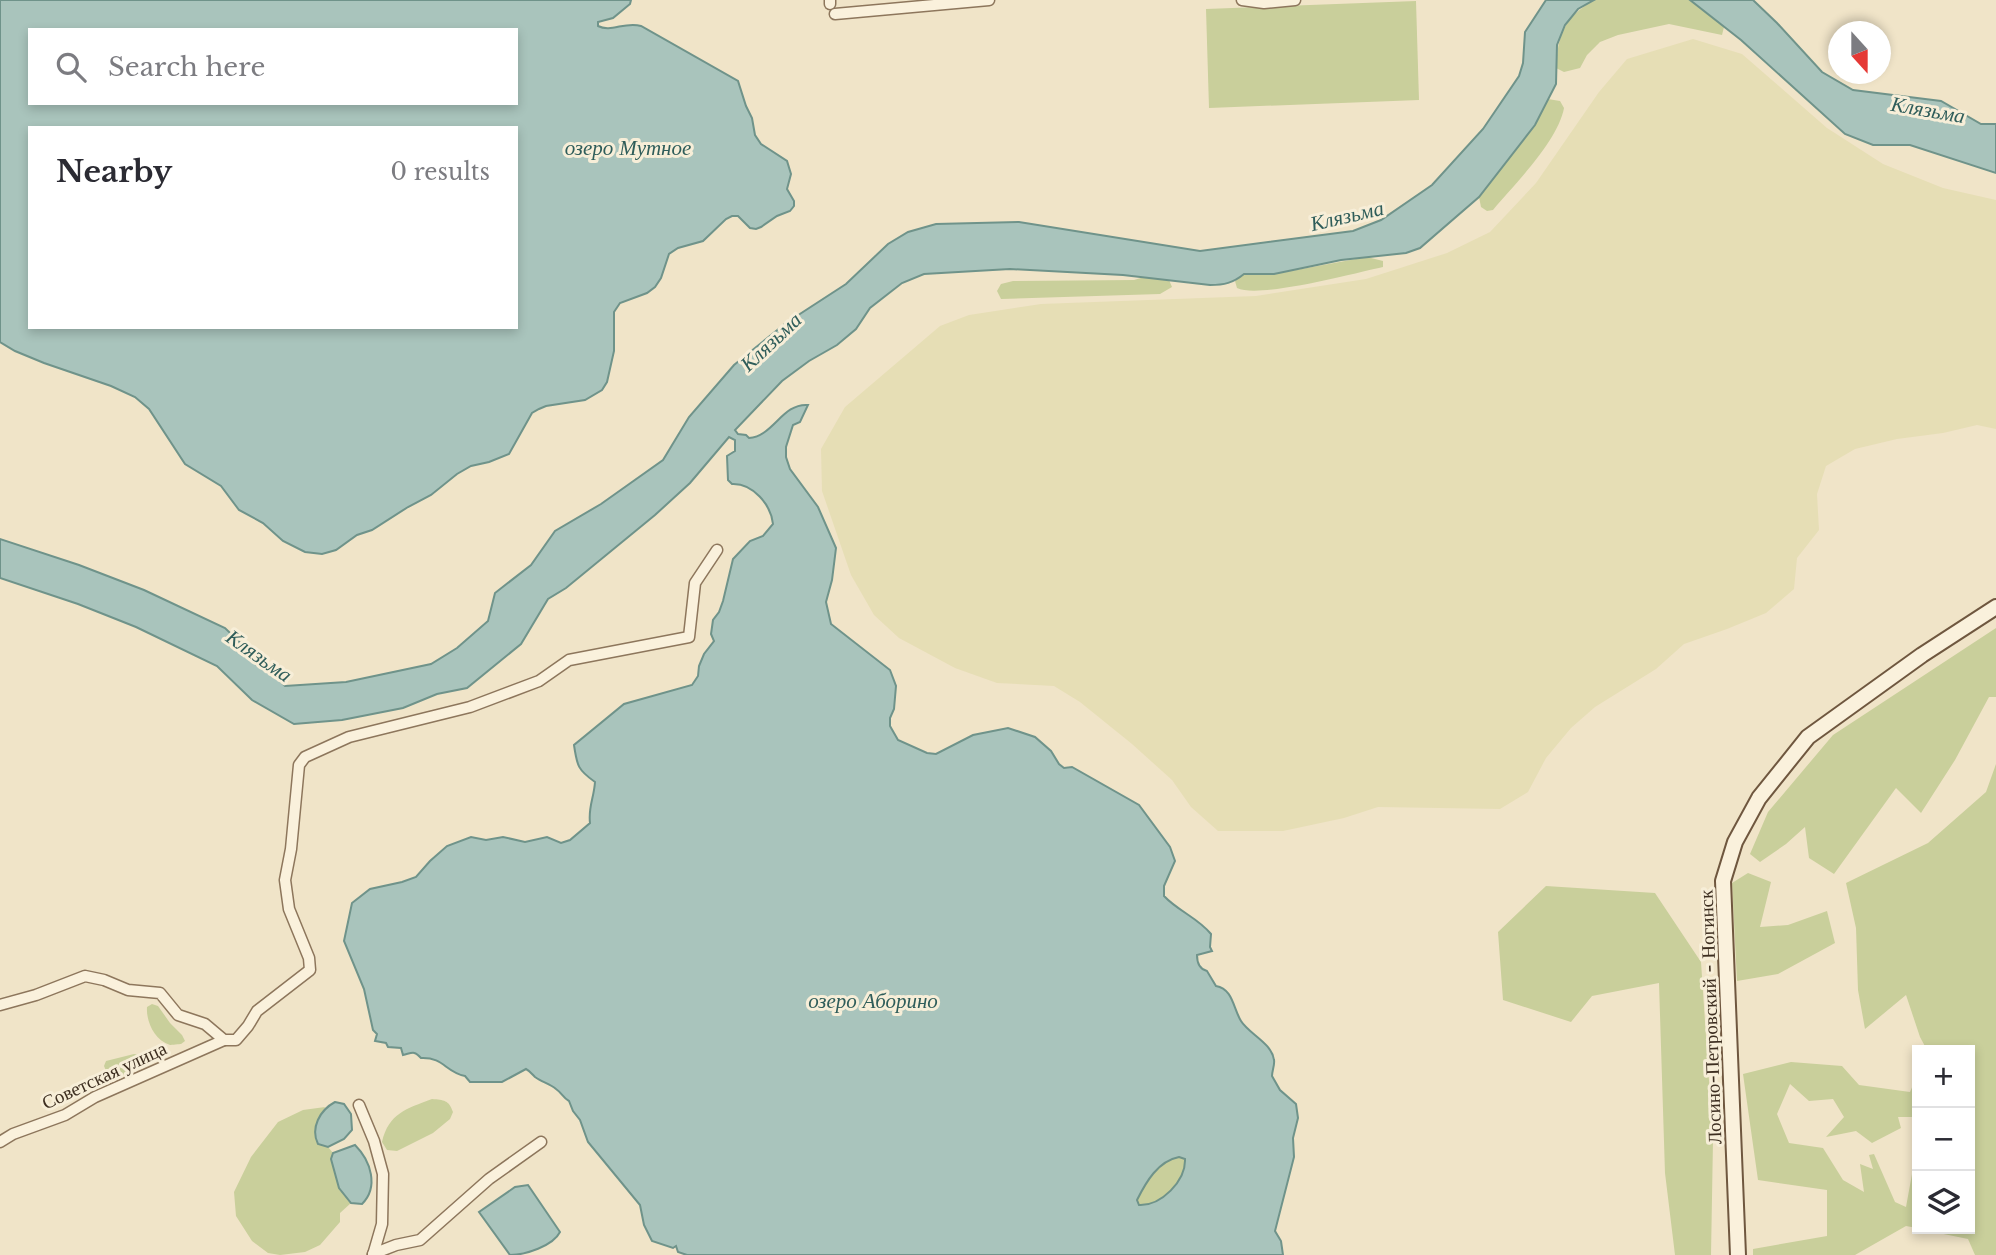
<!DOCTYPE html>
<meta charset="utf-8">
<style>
:root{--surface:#fff;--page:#f2f2f3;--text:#2b2b33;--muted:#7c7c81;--line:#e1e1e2}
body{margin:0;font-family:"Libre Baskerville",serif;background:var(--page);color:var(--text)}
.controls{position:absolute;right:21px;bottom:21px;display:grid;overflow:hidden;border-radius:0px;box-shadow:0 4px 10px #0003}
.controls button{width:63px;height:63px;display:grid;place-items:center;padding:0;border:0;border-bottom:2px solid var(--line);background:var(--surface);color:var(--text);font:35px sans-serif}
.compass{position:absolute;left:1828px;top:21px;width:63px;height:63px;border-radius:50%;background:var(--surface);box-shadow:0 4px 10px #0003;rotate:159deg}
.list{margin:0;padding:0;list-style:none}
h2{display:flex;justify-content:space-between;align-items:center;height:91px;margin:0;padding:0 28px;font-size:30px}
h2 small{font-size:23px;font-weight:400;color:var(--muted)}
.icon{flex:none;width:38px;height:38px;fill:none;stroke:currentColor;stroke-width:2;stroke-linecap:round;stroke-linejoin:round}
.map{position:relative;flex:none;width:1996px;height:1255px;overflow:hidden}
.search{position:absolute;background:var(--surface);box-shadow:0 4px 10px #0003;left:28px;top:28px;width:490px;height:77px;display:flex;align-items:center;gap:18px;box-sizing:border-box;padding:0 24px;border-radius:0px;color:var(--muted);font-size:26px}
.panel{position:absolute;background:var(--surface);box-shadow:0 4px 10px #0003;left:28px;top:126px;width:490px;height:203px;border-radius:0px}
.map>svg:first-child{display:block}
.farmland{fill:#e6deb5}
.green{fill:#c9cf9b}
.water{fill:#a9c4bc;stroke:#6f938a;stroke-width:2;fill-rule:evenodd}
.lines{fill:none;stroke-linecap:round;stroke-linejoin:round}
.street-casing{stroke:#8d765c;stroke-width:13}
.secondary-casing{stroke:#6f573f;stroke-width:18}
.street{stroke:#faf1dc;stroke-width:10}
.secondary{stroke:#faf1dc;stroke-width:14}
.labels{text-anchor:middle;stroke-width:6;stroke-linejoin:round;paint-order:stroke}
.street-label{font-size:19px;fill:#3d2e20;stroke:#f7eed8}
.water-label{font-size:21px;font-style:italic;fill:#2f5d5a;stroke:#f7eed8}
</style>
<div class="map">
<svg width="1996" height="1255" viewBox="0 0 1996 1255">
<rect width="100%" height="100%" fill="#f0e4c8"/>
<path class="farmland" d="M1693,39L1742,54L1827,128L1883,164L1943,188L1996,200V429L1977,425L1943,433L1897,439L1855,449L1826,466L1817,494L1819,530L1797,558L1794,589L1766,613L1727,629L1684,644L1656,669L1595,707L1571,728L1546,758L1528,792L1500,809L1378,807L1344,818L1283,831H1218L1191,807L1172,780L1132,744L1080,702L1054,686L997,683L955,668L899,638L874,615L851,575L822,491L821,449L845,407L940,326L969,315L1041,304L1256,296L1366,279L1447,253L1490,232L1536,183L1599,92L1627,59Z"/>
<g class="green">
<path d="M1594,0H1690L1724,27L1722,35L1669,24L1618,35L1600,42L1587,55L1580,68L1564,72L1556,68C1558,34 1564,18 1594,0Z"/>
<path d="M1416,1L1419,100L1209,108L1206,9Z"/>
<path d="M1548,99L1560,101L1564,108C1558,141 1515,184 1493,210L1487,211L1481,207L1479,197L1535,125Z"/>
<path d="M1367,257L1383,261V267C1355,273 1259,299 1237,288L1235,281L1243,274H1274Z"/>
<path d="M1144,277L1169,280L1172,287L1160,294L1001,299L997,291L1001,284L1013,281L1134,280Z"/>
<path d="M1996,628V697H1989L1955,760L1921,813L1896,788L1834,874L1809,858L1805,827L1786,844L1760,862L1750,854L1768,812L1833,735Z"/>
<path d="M1996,764V1255H1975L1968,1239L1919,1229H1970V1050H1927L1920,1037L1906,995L1865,1029L1858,990L1856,928L1846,883L1928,843L1986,792Z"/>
<path d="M1748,873L1771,882L1760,927L1788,925L1827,911L1835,943L1778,974L1737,981L1732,883Z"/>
<path d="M1546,886L1655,893L1701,962L1713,1140L1711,1255H1675L1665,1173L1659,983L1592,996L1571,1022L1503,1000L1498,932Z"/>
<path d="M152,1004L158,1006L170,1023L182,1035L185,1041L181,1044C180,1044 171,1045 170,1045C154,1040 146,1021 147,1007Z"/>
<path d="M134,1054L140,1055L145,1066L118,1077L107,1073L104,1066L106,1061Z"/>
<path d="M1791,1062L1842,1066L1859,1085L1910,1092L1917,1076V1128L1912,1117H1898L1901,1128L1872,1143L1856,1131L1826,1137L1844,1117L1833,1099L1809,1101L1790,1084L1777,1114L1789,1143L1823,1148L1843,1180L1864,1192L1860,1164L1873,1169L1869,1155L1874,1154L1895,1202L1906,1207L1912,1174L1917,1169V1228L1906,1226L1855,1255H1753V1249L1827,1236V1190L1758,1180L1743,1074Z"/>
<path d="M432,1099C444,1100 449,1100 453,1112L450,1119L433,1133L397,1151L387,1150L382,1142C389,1113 406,1109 432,1099Z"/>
<path d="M325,1107L315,1127L318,1144L328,1147L333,1153L331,1159L339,1188L351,1203L340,1213V1222L320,1245L305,1252L280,1255L268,1253L252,1241L236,1216L234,1192L251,1157L278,1122L303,1110Z"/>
<path d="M1179,1157L1185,1159C1186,1181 1162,1205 1139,1205L1137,1200C1146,1182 1158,1161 1179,1157Z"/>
</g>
<g class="water">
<path d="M0,0H631L630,4L613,18L598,22V26C611,33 625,21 641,26L738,81L746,106L752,118L755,135L761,144L787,161L791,174L787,189L794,201V206L790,211L777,216L761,227L756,229L750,228L738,216H732L726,219L703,241L678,248L669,254L661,278L655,287L647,293L620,303L614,312V351L607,382L602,390L585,400L546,406L539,409L532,413L509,454L489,462L471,466L457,474L431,495L408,507L372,530L357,535L336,550L322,554L305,552L283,541L263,523L239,510L221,486L185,464L149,409L135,397L111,386L44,363L15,351L0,342ZM30,30H516V103H30ZM30,128H516V327H30Z"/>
<path d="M1546,0H1594L1578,9L1565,25L1557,45L1556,84L1535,125L1479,197L1420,248L1406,253L1341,260L1274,274H1244C1233,283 1224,285 1210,285L1123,275L1010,269L924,274L902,283L870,308L856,329L837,345L809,361L782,381L735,430L738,434L746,435L749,438C774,436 782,403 808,405L800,422L793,425L786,447V457L790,469L818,507L836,548L832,580L826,602L831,624L890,670L896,686L894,709L890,718V726L898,740L927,753L936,754L973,735L1008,728L1035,737L1051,751L1059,764L1064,768L1072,767L1139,805L1170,847L1175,861L1164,886V896C1178,911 1198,918 1211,934L1210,947L1212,951L1197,955C1197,962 1199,969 1207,971L1216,986C1233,989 1233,1008 1241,1021C1249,1034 1272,1043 1274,1060C1275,1064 1272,1071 1272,1076L1280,1090L1296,1104L1298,1118L1293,1138L1294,1157L1275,1231L1281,1241L1283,1255H687L678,1252L676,1246L673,1248L652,1241L644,1225L640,1205L588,1142L580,1120L573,1111L569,1101C563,1098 562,1093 556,1089C550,1084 542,1082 535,1077C532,1074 530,1071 526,1069L502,1082H470L465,1076C445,1072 444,1057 421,1058C414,1050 412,1053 403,1055L401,1048L388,1047L386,1043L375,1041L377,1034L373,1030L364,989L344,941L352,903L370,889L402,882L416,877L430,861L447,846L471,837L486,840L503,837L525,842L547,837L561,843L570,840L590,823C588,807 594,798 595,782C578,770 577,766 574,745L624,704L692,685L698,676L699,666L704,654L714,641L711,634L713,620L719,612L723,601L733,559L750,541L763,536L773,524C771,505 753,483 732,484L728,480L727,456L735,451V440L729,437L690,483L655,515L566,588L548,599L521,644L467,688L437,694L403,708L342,720L294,724L252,700L217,666L136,627L78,604L0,578V539L79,565L144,590L225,628L285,686L346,682L431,664L457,648L488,621L495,593L531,565L555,531L601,504L663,460L689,417L734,365L786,323L846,284L888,244L908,232L936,224L1019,222L1200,251L1353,231L1381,220L1432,185L1483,129L1519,76L1523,63L1525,32ZM1179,1157L1185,1159C1186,1181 1161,1206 1139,1205L1137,1200C1146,1182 1158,1161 1179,1157Z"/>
<path d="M1690,0H1753L1777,23L1822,72L1853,90L1941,101L1981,124H1996V173L1910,145H1873L1845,134L1741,40Z"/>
<path d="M335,1102L344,1104L351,1114L352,1130L344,1139L328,1147L318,1144C310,1128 320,1110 335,1102Z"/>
<path d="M355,1145C371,1161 379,1187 362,1204L351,1203L339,1188L331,1159L333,1153Z"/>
<path d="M528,1185L560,1232C553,1246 525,1255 510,1255L479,1212L515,1187Z"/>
</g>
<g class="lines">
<defs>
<g id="street">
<path d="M830,0V4"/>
<path d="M1242,0L1264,3L1295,0"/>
<path d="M835,14L989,0"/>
<path d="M0,1005L36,995L85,976L104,980L128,990L160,993L178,1015L205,1024L224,1040H236L248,1026L257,1011L310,970L309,958L289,909L285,880L291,849L299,765L305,757L349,737L470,707L539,681L569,660L689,637L695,583L717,550"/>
<path d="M359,1105L374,1141L383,1174L382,1224L373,1255"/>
<path d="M0,1142L13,1134L65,1115L95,1097L224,1040"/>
<path d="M373,1254L396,1245L420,1240L489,1179L541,1142"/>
</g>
<path id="secondary" d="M1738,1255L1723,881L1735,842L1759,798L1808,737L1922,655L1996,607"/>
</defs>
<use href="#street" class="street-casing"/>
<use href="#secondary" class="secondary-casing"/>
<use href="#street" class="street"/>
<use href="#secondary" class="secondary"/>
</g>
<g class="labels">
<g class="street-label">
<text transform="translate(1710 1017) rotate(-92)" y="7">Лосино-Петровский - Ногинск</text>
<text transform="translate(104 1075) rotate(-25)" y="7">Советская улица</text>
</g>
<g class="water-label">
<text transform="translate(1928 110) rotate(10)" y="7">Клязьма</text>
<text x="628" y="155">озеро Мутное</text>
<text transform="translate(1347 216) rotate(-13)" y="7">Клязьма</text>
<text transform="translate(771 342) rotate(-43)" y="7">Клязьма</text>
<text transform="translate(259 656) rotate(35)" y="7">Клязьма</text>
<text x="873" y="1008">озеро Аборино</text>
</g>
</g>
</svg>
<div class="controls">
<button>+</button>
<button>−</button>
<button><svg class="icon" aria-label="layers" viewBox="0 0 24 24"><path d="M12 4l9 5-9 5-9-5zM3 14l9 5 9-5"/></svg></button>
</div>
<svg class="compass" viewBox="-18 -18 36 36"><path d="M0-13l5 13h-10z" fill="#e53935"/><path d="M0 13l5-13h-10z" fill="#7c7c81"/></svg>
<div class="search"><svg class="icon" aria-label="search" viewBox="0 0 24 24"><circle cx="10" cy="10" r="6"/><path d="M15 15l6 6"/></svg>Search here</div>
<section class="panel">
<h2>Nearby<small>0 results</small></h2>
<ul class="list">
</ul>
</section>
</div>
